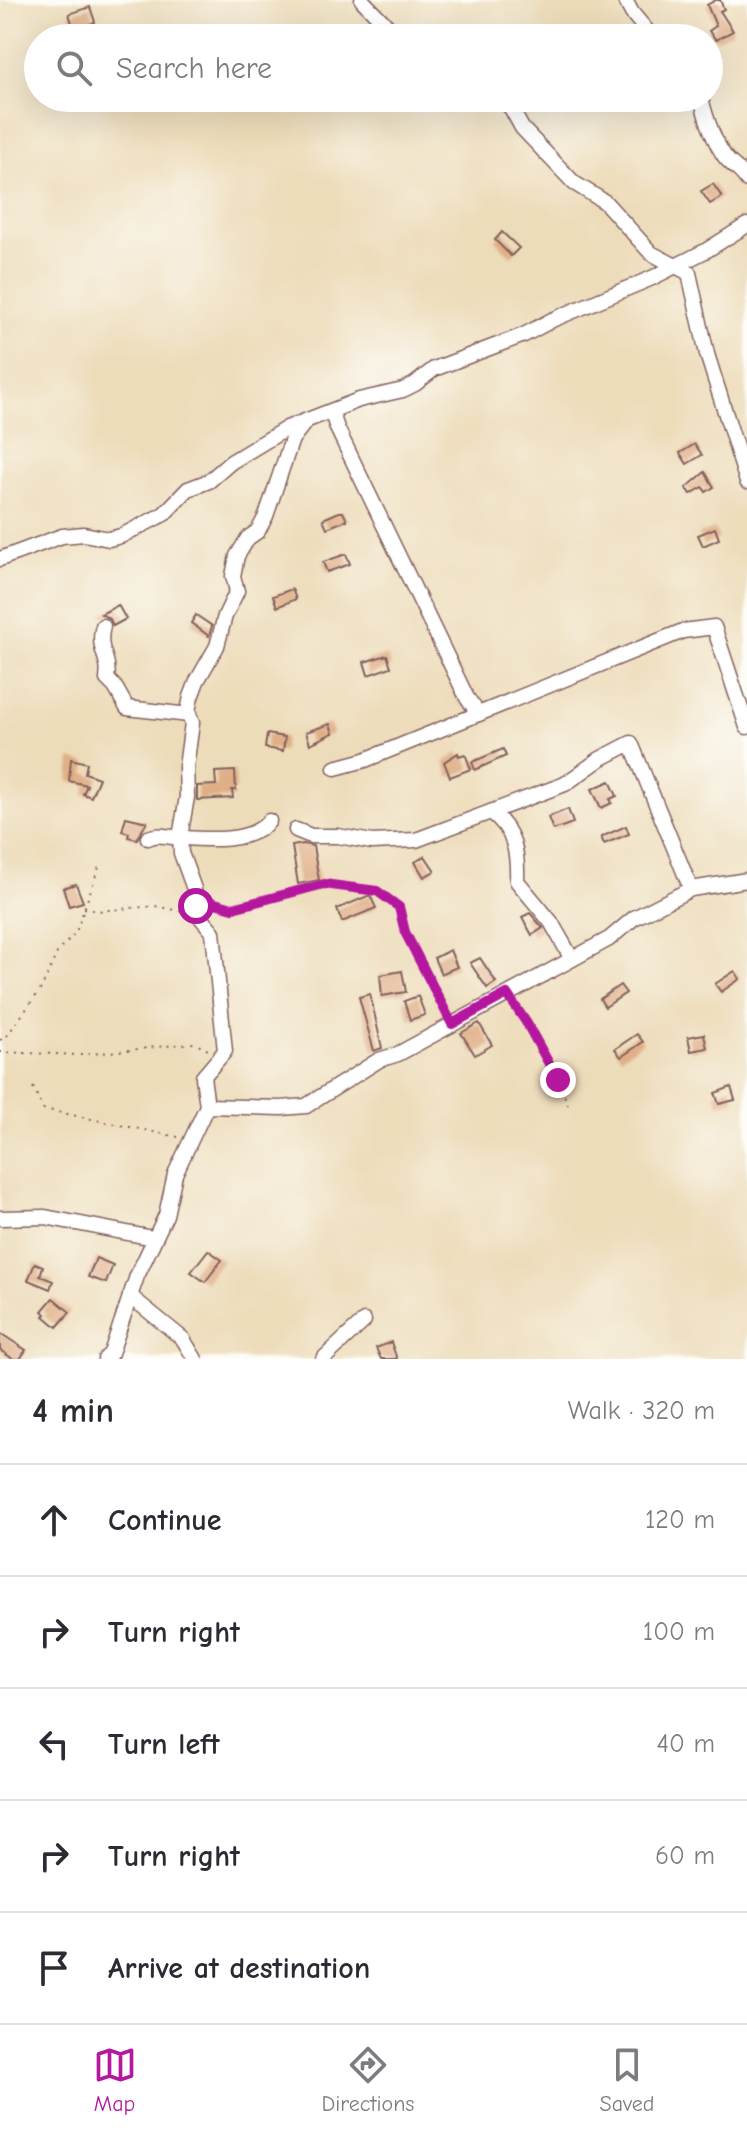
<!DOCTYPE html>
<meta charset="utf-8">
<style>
:root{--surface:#fff;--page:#f2f2f3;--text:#2b2b33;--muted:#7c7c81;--line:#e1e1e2;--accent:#b5179e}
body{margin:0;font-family:"Comic Neue",sans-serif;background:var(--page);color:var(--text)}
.stop{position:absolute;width:24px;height:24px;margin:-18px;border:6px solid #b5179e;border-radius:50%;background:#fff}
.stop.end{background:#b5179e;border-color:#fff;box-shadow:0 2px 8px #0008}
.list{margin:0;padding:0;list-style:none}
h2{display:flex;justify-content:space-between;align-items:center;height:104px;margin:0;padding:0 32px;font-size:34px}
h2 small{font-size:26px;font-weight:400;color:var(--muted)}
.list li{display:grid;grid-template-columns:52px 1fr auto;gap:24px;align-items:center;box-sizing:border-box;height:112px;padding:0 32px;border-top:2px solid var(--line)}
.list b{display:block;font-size:30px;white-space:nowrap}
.list em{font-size:26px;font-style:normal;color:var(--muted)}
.icon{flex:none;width:44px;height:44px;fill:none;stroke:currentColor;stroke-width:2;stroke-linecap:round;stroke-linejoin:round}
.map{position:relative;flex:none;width:747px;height:1359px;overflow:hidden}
.search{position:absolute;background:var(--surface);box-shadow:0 8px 32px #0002;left:24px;right:24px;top:24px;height:88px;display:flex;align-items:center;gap:20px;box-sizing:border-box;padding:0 28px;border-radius:44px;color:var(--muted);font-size:30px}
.sheet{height:664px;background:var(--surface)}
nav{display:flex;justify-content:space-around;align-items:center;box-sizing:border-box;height:112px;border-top:2px solid var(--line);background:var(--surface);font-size:22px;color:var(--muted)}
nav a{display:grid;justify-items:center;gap:4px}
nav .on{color:var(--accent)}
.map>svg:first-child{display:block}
.building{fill:#e0af87}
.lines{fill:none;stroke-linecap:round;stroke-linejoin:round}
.minor-casing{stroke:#83615d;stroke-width:17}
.path{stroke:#83615d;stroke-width:2;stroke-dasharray:2 6;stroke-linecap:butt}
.minor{stroke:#fff;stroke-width:14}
.route{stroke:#b5179e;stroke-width:10}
</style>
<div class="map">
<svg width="747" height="1359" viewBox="0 0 747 1359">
<rect width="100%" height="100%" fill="#fdfcf7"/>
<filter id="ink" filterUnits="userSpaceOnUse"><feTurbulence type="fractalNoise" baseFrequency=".0125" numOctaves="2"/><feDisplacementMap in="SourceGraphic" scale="16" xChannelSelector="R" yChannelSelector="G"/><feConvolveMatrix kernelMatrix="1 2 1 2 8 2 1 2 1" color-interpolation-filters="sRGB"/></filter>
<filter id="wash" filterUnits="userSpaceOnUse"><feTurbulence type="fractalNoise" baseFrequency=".006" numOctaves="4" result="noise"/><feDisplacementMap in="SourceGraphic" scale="32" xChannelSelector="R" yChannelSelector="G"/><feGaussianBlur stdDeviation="1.8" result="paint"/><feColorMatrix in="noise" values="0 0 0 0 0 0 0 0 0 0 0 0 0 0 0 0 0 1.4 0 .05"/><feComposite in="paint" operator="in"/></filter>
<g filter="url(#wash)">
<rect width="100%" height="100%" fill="#eddcb9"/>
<g id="blocks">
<g class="building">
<path d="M716,0H720L724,9L720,11L733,31L716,40L709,31L716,26L707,5Z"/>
<path d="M90,7L95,22L90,24L91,28L80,32L79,27L74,29L69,14Z"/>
<path d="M713,184L722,197L710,204L701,191Z"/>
<path d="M502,232L519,248L511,256L495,240Z"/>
<path d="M695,444L702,455L687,464L680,453Z"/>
<path d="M705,472L714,487L706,492L703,487L691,494L686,488Z"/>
<path d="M339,512H343L347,520L327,528L323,519Z"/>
<path d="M715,528L719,539L703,546L698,535Z"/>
<path d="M346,554L350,564L327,572L323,562Z"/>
<path d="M292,589L296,599L277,607L273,596Z"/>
<path d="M118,605L126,619L113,626L110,619L101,614Z"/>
<path d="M196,615L212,626L209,636L191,623Z"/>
<path d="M387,655L391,667L368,675L364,662Z"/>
<path d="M330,724L333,733L310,744L306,732Z"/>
<path d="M267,734L285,737L283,751L265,748Z"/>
<path d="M503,749L506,756L475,770L472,762Z"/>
<path d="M458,753L459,756L465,754L471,769L450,777L444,762Z"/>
<path d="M71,759L87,763L85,773L99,778L91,797L83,794L87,785L69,781Z"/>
<path d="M235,771L236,790H232L233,798L197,800V786L216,785L215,772Z"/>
<path d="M610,781L617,796L610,799L612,803L601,808L592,789Z"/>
<path d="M568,809L573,823L553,830L548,817Z"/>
<path d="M126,817L147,822L137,839L128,837L129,833L122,831Z"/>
<path d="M626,826L629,834L604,844L601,837Z"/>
<path d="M303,844L313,846L319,880L298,884L292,846Z"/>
<path d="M425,856L435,871L424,877L415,862Z"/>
<path d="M76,884L83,902L69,906L63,888Z"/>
<path d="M370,895L376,908L342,922L337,909Z"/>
<path d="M530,913L543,928L532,935L522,917Z"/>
<path d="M450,950L457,967L441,974L434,958Z"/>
<path d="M480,958L496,982L487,988L470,963Z"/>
<path d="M402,971L406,992L382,996L380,975Z"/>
<path d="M735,971L740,979L721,992L715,984Z"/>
<path d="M620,985L626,993L605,1007L600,999Z"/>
<path d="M370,994L382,1048L374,1051L359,997Z"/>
<path d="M418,996L425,1015L410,1020L404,1001Z"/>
<path d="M479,1023L492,1045L475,1055L461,1033Z"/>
<path d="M637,1034L643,1042L621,1057L615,1049Z"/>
<path d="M704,1034L707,1048L691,1051L688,1037Z"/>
<path d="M731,1087L735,1100L719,1104L715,1093Z"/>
<path d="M208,1250L222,1260L205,1282L191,1272Z"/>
<path d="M96,1258L113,1265L106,1283L88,1277Z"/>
<path d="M35,1263L43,1266L40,1276L53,1281L50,1289L28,1280Z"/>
<path d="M53,1298L70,1312L57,1327L44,1316L46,1314L42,1311Z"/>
<path d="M0,1333L26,1350L20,1359H13L0,1350Z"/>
<path d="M391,1342L397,1359H381L376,1348Z"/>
</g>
</g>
</g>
<g filter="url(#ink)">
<use href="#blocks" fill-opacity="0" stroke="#83615d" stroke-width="2"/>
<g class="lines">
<defs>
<g id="minor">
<path d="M362,0L391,30L447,32L453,38"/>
<path d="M625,0L632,13L653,38"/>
<path d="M500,98L511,108L522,128L574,183L605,202L651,253L689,273L707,354L747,482"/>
<path d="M701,98C706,118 713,140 725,157C732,166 741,170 747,180"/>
<path d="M331,411L337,428L467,698L479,714"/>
<path d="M0,559L62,536L84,534L109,539L121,536L164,514L188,489L209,481L231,462L287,428L359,400L403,390L415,384L434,369L524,335L552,320L652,278L707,250L747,225"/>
<path d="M103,626C96,651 111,657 107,679L115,687L127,708L189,715"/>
<path d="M335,768L365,760L683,631L714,627L747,727"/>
<path d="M491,812C515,830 518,854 517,881L551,922L572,959"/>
<path d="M296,830L311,836H338L372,842L416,840L565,784L600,759L631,743L691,889"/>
<path d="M148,838C157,834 163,836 173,837C200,839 250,845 269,821"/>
<path d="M207,1106L203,1077L225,1051L213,932L197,913L194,889L181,853L180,837L187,797L186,767L192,723L188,711L191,697L197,681L217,646L225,616L237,591L233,576L237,556L248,538L258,531L266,516L292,439L306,421"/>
<path d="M0,1218L45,1217L153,1238"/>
<path d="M130,1296L183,1339L195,1359"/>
<path d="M105,1359L111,1353L137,1276L166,1215L175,1174L207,1106L281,1108L306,1106L379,1060L398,1054L609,939L634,918L691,889L747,880"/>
<path d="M323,1359L364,1321"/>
</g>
</defs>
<use href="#minor" class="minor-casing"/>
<g class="path">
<path d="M208,901L233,908L324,884L377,891L399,907L405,932L446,1013"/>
<path d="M84,908L97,911L155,906L185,912"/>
<path d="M514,1005L558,1080L569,1107"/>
<path d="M0,1040L6,1037L41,989L57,953L76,932L100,864"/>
<path d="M0,1052L82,1055L194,1043L208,1050"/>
<path d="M33,1087L43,1109L178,1137"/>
</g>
<use href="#minor" class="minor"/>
</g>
</g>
<g class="lines" filter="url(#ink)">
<path class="route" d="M196,906L204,900L233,908L324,884L377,891L399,907L405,932L452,1024L507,994L526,1022L558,1080"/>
</g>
</svg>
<div class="stop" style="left:196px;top:906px"></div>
<div class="stop end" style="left:558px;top:1080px"></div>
<div class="search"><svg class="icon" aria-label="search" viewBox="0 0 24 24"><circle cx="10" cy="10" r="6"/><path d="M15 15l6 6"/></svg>Search here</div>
</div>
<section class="sheet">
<h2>4 min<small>Walk · 320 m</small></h2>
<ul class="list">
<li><svg class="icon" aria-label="ahead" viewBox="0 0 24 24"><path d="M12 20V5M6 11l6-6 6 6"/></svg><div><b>Continue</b></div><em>120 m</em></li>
<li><svg class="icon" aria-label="right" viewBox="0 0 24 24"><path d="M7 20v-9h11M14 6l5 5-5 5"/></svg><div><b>Turn right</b></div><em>100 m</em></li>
<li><svg class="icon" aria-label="left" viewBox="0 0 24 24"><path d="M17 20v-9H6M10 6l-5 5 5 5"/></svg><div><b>Turn left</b></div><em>40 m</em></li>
<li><svg class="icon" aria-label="right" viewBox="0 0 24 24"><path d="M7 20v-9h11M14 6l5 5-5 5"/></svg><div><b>Turn right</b></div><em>60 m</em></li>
<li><svg class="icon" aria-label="arrive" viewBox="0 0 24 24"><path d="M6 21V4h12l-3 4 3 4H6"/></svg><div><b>Arrive at destination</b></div></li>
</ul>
</section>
<nav>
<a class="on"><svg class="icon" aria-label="map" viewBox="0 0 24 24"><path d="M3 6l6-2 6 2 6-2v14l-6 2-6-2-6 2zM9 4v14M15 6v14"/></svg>Map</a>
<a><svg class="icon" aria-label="directions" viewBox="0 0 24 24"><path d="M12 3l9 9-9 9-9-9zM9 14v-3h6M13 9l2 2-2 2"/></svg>Directions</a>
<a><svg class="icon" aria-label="saved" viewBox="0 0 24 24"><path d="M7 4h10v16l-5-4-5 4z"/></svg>Saved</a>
</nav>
